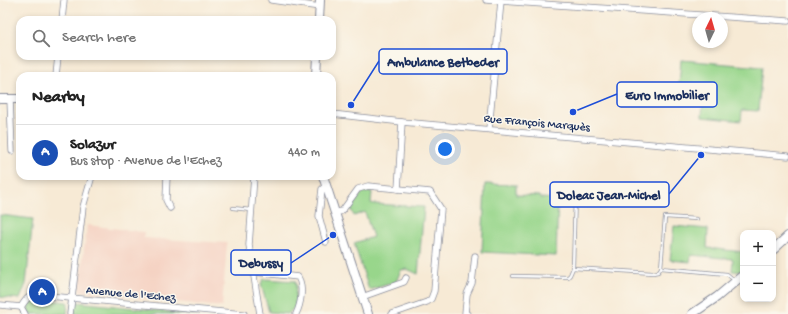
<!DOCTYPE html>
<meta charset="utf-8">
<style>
:root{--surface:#fff;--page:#f6f6f6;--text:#222;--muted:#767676;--line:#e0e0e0;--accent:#d93025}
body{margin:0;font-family:"Gochi Hand",sans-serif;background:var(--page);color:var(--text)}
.controls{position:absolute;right:12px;bottom:12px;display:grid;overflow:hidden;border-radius:8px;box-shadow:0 2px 6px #0003}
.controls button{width:36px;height:36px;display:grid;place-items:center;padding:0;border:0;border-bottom:1px solid var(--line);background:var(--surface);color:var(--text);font:20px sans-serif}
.compass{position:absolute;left:692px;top:12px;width:36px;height:36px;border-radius:50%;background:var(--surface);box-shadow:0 2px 6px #0003;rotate:5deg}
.you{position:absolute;left:445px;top:149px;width:14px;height:14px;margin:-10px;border:3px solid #fff;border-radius:50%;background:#1a73e8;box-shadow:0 0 0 6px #1a73e833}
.badge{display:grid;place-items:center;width:26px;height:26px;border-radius:50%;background:var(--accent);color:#fff;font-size:13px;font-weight:700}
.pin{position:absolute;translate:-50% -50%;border:2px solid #fff;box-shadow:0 1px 4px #0006}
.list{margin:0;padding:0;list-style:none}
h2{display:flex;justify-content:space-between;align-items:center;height:52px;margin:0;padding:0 16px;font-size:17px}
h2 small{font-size:13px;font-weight:400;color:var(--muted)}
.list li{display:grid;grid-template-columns:26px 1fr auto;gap:12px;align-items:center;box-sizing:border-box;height:56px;padding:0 16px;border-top:1px solid var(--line)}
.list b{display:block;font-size:15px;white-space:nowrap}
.list p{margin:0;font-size:13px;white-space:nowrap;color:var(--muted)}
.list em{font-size:13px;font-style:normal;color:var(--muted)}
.icon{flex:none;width:22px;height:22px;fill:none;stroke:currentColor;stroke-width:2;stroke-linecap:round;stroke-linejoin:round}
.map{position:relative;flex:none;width:788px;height:314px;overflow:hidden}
.search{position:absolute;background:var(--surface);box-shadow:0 2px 6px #0003;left:16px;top:16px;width:320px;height:44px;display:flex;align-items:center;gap:10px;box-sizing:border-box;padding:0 14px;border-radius:12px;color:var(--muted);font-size:15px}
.panel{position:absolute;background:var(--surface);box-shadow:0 2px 6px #0003;left:16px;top:72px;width:320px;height:108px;border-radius:12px}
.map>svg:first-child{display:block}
.built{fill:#f5d2c2}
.green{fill:#98d68b;stroke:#5a8274}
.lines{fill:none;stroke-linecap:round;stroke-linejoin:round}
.lane-casing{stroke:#898c9a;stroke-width:4}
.street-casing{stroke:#898c9a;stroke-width:7}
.secondary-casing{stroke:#898c9a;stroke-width:10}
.lane{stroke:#fff;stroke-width:2.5}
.street{stroke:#fff;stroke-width:5.5}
.secondary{stroke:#fff;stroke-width:8}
.labels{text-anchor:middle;stroke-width:3;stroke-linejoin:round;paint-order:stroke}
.street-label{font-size:12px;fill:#1b2f5e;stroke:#fbf7ec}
.leader{fill:none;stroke:#1d4ed8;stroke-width:1.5}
.callout-dot{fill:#1d4ed8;stroke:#fbf7ec;stroke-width:1.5}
.callout{fill:#fbf7ec;stroke:#1d4ed8;stroke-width:1.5}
.callout-label{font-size:13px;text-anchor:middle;font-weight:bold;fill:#1b2f5e}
</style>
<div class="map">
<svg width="788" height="314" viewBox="0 0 788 314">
<rect width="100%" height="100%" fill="#fbf7ec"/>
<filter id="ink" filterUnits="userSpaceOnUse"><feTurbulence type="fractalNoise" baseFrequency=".025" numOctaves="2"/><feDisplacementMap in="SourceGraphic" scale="8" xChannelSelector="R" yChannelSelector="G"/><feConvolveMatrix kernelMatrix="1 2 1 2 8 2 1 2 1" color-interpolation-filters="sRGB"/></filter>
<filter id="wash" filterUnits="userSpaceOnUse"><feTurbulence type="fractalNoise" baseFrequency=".012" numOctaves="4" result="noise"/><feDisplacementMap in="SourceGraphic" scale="16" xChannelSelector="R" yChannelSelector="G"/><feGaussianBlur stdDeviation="0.9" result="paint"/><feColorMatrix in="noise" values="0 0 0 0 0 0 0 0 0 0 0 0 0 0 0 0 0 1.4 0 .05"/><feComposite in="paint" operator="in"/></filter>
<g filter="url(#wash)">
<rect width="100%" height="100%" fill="#f7ead5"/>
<path class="built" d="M87,225L144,232V238L227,243L222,307L79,291Z"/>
<g class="green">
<path d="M681,60L762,67L758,111L742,110L741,121L702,117L703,99L685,97L686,87L679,86Z"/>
<path d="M485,184L516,185V195L539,196L540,198L558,199L556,256L482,252Z"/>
<path d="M364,192H372L371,203L374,204L424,207L418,274L407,269L401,270L396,282L369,290L354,243L373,237L365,212L354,216L351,209L361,194Z"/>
<path d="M0,215L33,219L26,284L20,299L0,297Z"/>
<path d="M674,226L708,229L707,248L743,252V271L742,272L732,271L733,259L691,255L690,262L670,260Z"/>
<path d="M264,279L295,281L296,285L295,307L288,314L269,312L261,284Z"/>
<path d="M33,298L67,302L68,303L67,314H29L28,307Z"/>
<path d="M77,302L181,313L198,314H74L75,304Z"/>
</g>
</g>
<g filter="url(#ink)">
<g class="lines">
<defs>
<g id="lane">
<path d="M575,195L573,268L653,273L658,272L661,268L665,217L697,219"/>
<path d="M233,208L251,210"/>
<path d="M661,268L727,274L734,280"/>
<path d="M513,276L568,277L570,275L573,268"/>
</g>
<g id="street">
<path d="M271,0L320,7"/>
<path d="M486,0L788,21"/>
<path d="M62,20L64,0"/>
<path d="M56,76L58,56"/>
<path d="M10,99L12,151"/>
<path d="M332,114L402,122L788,156"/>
<path d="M489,129L501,1"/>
<path d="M167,176L166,200L170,208"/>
<path d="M254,176L249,245L260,314"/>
<path d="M326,186L322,189L319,216L326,242"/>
<path d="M398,189L402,122"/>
<path d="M335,213L342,211L358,189L368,186L430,192L441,209L434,291L431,299L427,302L392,314"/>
<path d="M254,272L298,277C304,287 301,304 296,314"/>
<path d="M362,297L404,282L406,278"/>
<path d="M0,305L21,307"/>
<path d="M21,307C26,299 29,295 38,295L244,314"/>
<path d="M21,307L25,314"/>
<path d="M70,314L83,207L92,176"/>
<path d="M467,314L465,313L467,294L472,283L475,256"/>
</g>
<g id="secondary">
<path d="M319,20L320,0"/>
<path d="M316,76L317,56"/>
<path d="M0,99H20"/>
<path d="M323,176L368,314"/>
<path d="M773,250L788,236"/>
<path d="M692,314L717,297L743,275"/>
</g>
</defs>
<use href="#lane" class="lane-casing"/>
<use href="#street" class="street-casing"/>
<use href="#secondary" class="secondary-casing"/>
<use href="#lane" class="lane"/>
<use href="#street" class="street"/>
<use href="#secondary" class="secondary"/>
</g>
</g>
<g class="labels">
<g class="street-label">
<text transform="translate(537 122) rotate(5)" y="4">Rue François Marquès</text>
<text transform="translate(131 293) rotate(5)" y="4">Avenue de l'Echez</text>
</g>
</g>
<path class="leader" d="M351 105L379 61M573 112L617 94M701 155L669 194M333 235L291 263"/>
<g class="callout-dot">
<circle cx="351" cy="105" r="4"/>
<circle cx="573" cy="112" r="4"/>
<circle cx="701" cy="155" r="4"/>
<circle cx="333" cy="235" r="4"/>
</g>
<g class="callout">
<rect x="379" y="49" width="128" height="25" rx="4"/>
<rect x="617" y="82" width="100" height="25" rx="4"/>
<rect x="550" y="182" width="119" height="25" rx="4"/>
<rect x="231" y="250" width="60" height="25" rx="4"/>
</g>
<g class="callout-label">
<text x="443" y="66">Ambulance Betbeder</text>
<text x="667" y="99">Euro Immobilier</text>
<text x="609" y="199">Doleac Jean-Michel</text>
<text x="261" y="267">Debussy</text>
</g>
</svg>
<div class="controls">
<button>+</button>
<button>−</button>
</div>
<svg class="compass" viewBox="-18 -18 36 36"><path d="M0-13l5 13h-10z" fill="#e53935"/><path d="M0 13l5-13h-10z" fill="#767676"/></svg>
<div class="you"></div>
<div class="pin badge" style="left:42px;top:292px;background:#1a4fb4">A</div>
<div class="search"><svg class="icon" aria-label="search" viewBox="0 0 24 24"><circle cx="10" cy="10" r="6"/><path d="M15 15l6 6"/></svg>Search here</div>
<section class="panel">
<h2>Nearby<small></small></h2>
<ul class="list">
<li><span class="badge" style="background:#1a4fb4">A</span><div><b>Solazur</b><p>Bus stop · Avenue de l'Echez</p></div><em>440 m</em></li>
</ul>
</section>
</div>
